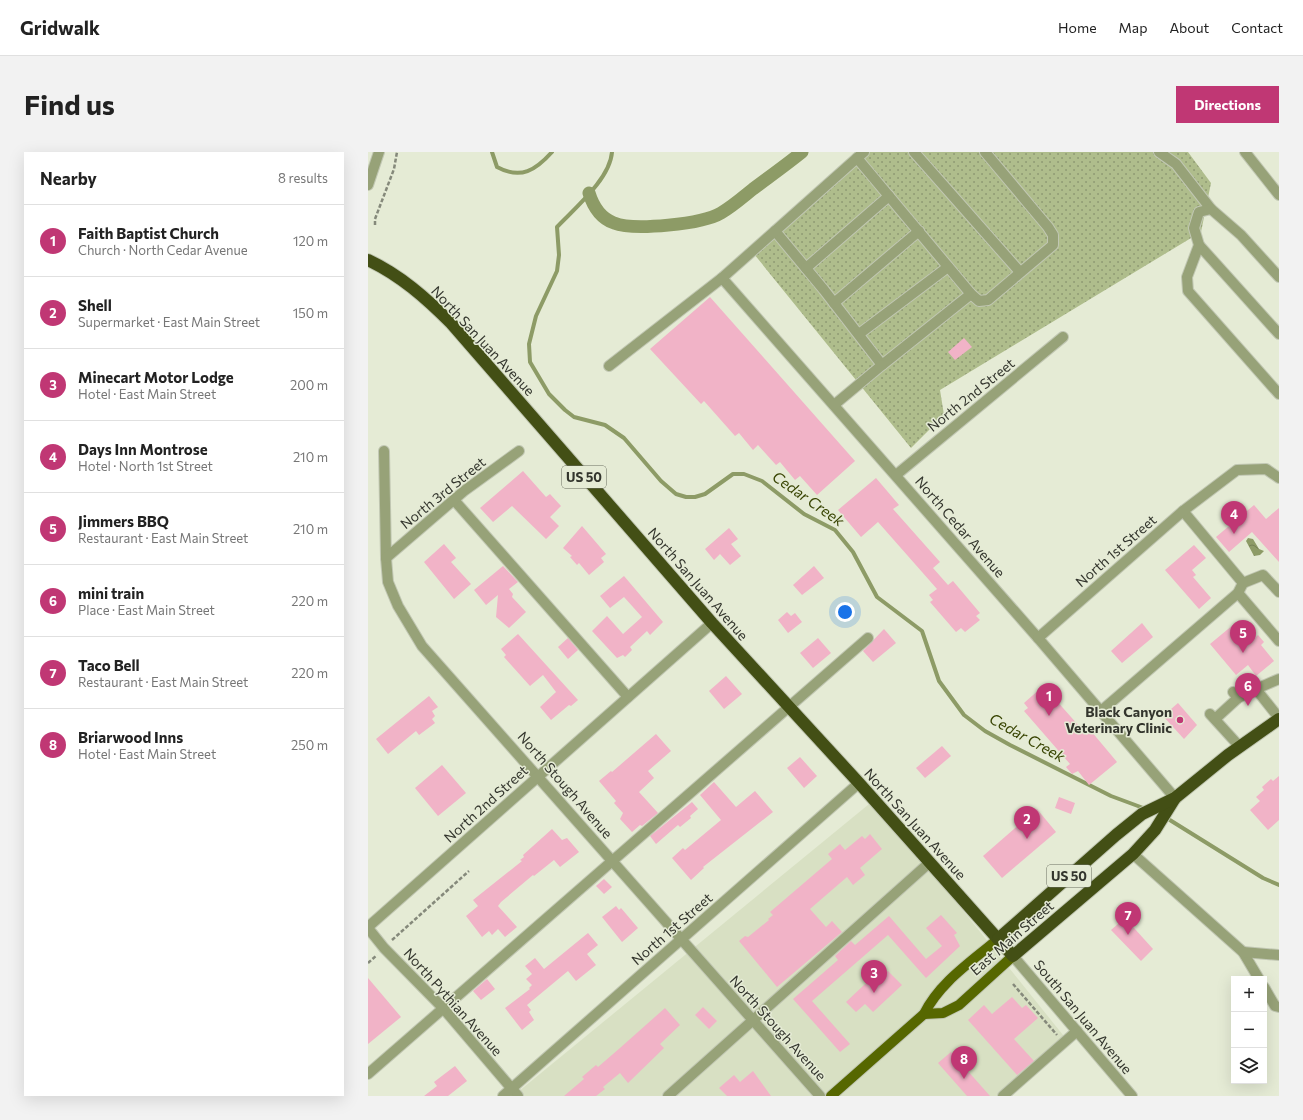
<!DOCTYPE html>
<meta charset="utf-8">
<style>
:root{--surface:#fff;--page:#f2f2f2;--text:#222;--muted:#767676;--line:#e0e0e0;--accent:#c03774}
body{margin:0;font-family:Commissioner,sans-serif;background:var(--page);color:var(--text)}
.controls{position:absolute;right:12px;bottom:12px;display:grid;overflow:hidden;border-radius:0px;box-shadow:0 4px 16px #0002}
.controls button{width:36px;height:36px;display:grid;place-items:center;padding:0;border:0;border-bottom:1px solid var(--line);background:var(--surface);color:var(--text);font:20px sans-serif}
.you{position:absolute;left:477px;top:460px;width:14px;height:14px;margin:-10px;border:3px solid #fff;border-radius:50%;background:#1a73e8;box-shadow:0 0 0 6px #1a73e833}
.badge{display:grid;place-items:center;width:26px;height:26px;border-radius:50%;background:var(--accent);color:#fff;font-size:13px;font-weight:700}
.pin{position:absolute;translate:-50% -33px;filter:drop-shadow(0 1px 2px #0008)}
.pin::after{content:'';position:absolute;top:21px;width:14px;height:12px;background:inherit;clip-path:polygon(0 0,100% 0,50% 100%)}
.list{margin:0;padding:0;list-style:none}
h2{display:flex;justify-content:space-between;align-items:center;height:52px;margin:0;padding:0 16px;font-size:17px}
h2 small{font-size:13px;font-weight:400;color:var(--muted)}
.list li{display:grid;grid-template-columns:26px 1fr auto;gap:12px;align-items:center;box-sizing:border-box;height:72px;padding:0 16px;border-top:1px solid var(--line)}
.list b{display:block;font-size:15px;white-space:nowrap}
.list p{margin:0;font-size:13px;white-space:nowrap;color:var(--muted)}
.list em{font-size:13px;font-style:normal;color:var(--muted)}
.icon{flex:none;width:22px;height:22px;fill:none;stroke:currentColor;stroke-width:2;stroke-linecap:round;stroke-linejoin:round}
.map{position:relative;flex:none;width:911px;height:944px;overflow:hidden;border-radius:0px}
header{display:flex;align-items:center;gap:24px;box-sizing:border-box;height:56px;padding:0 20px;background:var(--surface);border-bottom:1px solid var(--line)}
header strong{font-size:19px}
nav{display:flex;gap:22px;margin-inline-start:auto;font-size:14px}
.intro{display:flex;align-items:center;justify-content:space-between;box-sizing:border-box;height:96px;padding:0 24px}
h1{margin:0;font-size:28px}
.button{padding:10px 18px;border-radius:0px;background:var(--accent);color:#fff;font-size:14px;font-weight:700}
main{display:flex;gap:24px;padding:0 24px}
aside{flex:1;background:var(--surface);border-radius:0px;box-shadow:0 4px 16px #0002}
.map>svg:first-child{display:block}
.built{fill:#d8e0c3}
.grass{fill:url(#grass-dots)}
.water{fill:url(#water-waves)}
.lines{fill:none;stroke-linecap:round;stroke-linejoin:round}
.stream{stroke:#8d9b66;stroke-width:4}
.canal{stroke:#8d9b66;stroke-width:13}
.building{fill:#f1b3c7}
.minor-casing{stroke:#c1c7b3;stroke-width:12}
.major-casing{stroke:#c1c7b3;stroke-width:12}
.highway-casing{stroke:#c1c7b3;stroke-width:14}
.path{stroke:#85897b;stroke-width:2.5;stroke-dasharray:4 2;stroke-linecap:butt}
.minor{stroke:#97a278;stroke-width:10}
.major{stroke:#566700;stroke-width:10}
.highway{stroke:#434f15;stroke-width:12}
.poi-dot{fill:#c03774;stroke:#e5ebd5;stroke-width:1.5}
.labels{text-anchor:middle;stroke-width:3;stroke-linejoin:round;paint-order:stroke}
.shield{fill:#e5ebd5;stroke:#686c5f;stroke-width:1}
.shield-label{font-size:13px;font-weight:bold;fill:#33352d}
.street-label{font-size:14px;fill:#33352d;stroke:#e5ebd5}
.poi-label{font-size:14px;font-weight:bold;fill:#33352d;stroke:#e5ebd5;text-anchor:end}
.water-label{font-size:15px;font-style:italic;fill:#384402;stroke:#e5ebd5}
</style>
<header>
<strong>Gridwalk</strong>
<nav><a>Home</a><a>Map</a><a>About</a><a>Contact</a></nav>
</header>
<div class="intro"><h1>Find us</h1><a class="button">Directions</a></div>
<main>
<aside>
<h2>Nearby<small>8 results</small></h2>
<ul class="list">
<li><span class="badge">1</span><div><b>Faith Baptist Church</b><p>Church · North Cedar Avenue</p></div><em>120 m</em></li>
<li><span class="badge">2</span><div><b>Shell</b><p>Supermarket · East Main Street</p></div><em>150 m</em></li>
<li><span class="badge">3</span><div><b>Minecart Motor Lodge</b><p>Hotel · East Main Street</p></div><em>200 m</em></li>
<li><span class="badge">4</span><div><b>Days Inn Montrose</b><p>Hotel · North 1st Street</p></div><em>210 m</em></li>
<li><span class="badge">5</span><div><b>Jimmers BBQ</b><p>Restaurant · East Main Street</p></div><em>210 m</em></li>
<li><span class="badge">6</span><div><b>mini train</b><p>Place · East Main Street</p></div><em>220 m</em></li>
<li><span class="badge">7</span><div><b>Taco Bell</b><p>Restaurant · East Main Street</p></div><em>220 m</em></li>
<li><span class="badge">8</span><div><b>Briarwood Inns</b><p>Hotel · East Main Street</p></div><em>250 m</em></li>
</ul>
</aside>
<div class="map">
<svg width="911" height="944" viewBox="0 0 911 944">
<defs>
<pattern id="grass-dots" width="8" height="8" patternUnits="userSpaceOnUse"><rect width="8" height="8" fill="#afbd8c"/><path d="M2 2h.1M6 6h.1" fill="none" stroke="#8f9a73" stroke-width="1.8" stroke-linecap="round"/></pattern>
<pattern id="water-waves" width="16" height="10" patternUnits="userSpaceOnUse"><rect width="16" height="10" fill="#8d9b66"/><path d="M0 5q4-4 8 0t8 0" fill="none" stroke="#747f54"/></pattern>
</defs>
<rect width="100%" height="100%" fill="#e5ebd5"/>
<path class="built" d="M506,648L699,888L635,944H145Z"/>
<path class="grass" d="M501,0H820L843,31L833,80L572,238L576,263L543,296L386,102Z"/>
<path class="water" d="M880,386L885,387L891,397L896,399L892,403L886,404L878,389Z"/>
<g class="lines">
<g class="stream">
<path d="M124,0L129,15C153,28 168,18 184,0"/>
<path d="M244,0C242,27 207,56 189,75L191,103L189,119L168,164L161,192L162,210L181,242L197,258L206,265L237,273L256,286L293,329L308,342L318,345H327L337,342L365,322H376L394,329L436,362L467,378L485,400L509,445L554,479L571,529L596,563L617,579L642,593L743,644L778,657"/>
<path d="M797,665L895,726L911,733"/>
</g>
<path class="canal" d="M221,41C225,54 232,66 246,71C266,79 335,72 353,61C365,54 375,45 385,37C401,25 418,13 434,0"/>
</g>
<g class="building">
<path d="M342,145L487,309L449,343L432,324L427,328L412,310L408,313L390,293L385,298L371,281L367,284L336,249L333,252L282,197Z"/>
<path d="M596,186L604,195L587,208L580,200Z"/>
<path d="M155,319L178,345L182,342L193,354L182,365L191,374L178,387L144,354L125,370L112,356Z"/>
<path d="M508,326L531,353L525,357L572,410L565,416L580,433L585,429L612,461L608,464L612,468L597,480L593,476L588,480L562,450L565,448L561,443L569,437L510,370L493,385L470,358Z"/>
<path d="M886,353L898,367L911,356V410L884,380L861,400L848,385Z"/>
<path d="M214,374L238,402L233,406L236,410L221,423L211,411L209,413L202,405L204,404L195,396Z"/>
<path d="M361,376L370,387L363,392L373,404L362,413L352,402L346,408L337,397Z"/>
<path d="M76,392L88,406L83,410L103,432L86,447L56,410Z"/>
<path d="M826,393L838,406L824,418L828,423L825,425L843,446L831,457L797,418Z"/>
<path d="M135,414L150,430L141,437L145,442L144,445L158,460L141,476L128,465L130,443L118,453L106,438Z"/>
<path d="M446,414L456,426L434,443L425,433Z"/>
<path d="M256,424L295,470L282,483L279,479L262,495L264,498L257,505L255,503L249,506L224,479L239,464L255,482L274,465L256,445L242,456L232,444Z"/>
<path d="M419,460L423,464L427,461L434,470L420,481L410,468Z"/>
<path d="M871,468L887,486L890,483L896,490L893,493L906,509L888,524L880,513L868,523L842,492Z"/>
<path d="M774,471L785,485L754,511L743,499Z"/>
<path d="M516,477L528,491L505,510L495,499Z"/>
<path d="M150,482L210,548L203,554L201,553L183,568L172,555L188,540L175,523L162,534L136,505L138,503L133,497Z"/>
<path d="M200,486L210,498L200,507L190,495Z"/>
<path d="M450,486L463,501L445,516L432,501Z"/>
<path d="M358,524L374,542L356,557L341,539Z"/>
<path d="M673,536L677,540L679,538L719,583L723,579L749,610L721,633L710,619L704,622L698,615L702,612L656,559L660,556L656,551Z"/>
<path d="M61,544L70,555L64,559L67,564L64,567L67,571L51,583L48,579L20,602L8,587Z"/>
<path d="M810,551L829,573L816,587L795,564Z"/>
<path d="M288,582L303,599L280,619L286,626L271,640L290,661L274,674L272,673L264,680L252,667L255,661L246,651L248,649L231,629L243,619L244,620Z"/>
<path d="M574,594L583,604L557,626L548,616Z"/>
<path d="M432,605L449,624L436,636L419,616Z"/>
<path d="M74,613L98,641L70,664L47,636Z"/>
<path d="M911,624V668L900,678L882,658L892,649L888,645L896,638L894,635L903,627L905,629Z"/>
<path d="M346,630L368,655L387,639L405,660L335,715L336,716L323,728L304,706L315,696L317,698L353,668L332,643Z"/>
<path d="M691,645L707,651L703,662L687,656Z"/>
<path d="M324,650L330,657L322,664L323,666L312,675L310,673L288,692L282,684Z"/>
<path d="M669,657L688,680L634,726L615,704Z"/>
<path d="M184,677L194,688L199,686L211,700L192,715L186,708L166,724L165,723L133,750L130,754L149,775L137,785L130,777L124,783L121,779L114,785L98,764L110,754L105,748L154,709L152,708L156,705L155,703Z"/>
<path d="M502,682L514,697L492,716L497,723L485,733L479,725L442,757L458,775L464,769L474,780L409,835L371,789L377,784L380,785L401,768L400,767L405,763L402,760L464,707L460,702L472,692L477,698L494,684L497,687Z"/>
<path d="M236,727L244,735L236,742L228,734Z"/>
<path d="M248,754L251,758L253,756L270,776L254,790L234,765Z"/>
<path d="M573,763L589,781L586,783L592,794L558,826L520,783L444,849L482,892L472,900L425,847L470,808L467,804L483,789L487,793L521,764L558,807L574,794L558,776Z"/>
<path d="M757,766L785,797L773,809L743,778Z"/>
<path d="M220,781L230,793L219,802L228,813L208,829L200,819L159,853L163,858L161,860L166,868L154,878L137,856L162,837L161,836L164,833L158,827L164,822L157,814L167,806L176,817Z"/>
<path d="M513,817L516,821L520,819L534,833L505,860L497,852L488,860L478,850Z"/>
<path d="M0,826L33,865L0,892Z"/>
<path d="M119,827L127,837L113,848L105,839Z"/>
<path d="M644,845L654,856L658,853L670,866L646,887L666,909L649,923L600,868L616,853L624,862Z"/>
<path d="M335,855L349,869L341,877L327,863Z"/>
<path d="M297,856L312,873L292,892L296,896L260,931L252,921L235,935L237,937L228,944H196L216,927L214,925L228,913L230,915L252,896Z"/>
<path d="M583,900L622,944H599L570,911Z"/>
<path d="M87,914L99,929L80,944H56L69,934L66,930Z"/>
<path d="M385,919L403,944H359L351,936L366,923L372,930Z"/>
</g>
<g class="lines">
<defs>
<g id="minor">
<path d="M496,0L489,6L603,142L611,149L620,148L685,93V83L680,75L617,0"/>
<path d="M546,0L652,120"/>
<path d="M791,0L808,12L843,57"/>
<path d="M877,0L911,43"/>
<path d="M489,6L407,79L456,138L514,213L603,142"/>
<path d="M0,33L11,0"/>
<path d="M831,93L911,182"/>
<path d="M438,116L521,44"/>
<path d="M911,125L873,83L843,57L831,60L826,76L831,93L819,125L820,139L911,242"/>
<path d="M354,126L670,486L807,646"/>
<path d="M466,151L551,79"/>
<path d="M491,182L580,115"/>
<path d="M241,214L354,126L407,79"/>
<path d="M466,253L514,213"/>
<path d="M16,299L18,406L20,430L30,454L54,494L452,944"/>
<path d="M528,323L695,185"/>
<path d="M86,348L260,545"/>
<path d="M815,359L875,431L895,423L911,440"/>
<path d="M18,406L96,339L151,299"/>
<path d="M870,441L911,489"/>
<path d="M670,486L815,359L869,318L898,317L911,326"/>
<path d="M888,537L911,527"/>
<path d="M865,540L870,546L888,537L911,566"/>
<path d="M733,559L870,441L875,431"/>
<path d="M842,562L872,595"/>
<path d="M847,567L870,546"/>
<path d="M765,702L875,800L891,827"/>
<path d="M0,775L344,471"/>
<path d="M0,776L16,796L75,856L150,944"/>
<path d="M875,800L911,803"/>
<path d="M645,804L764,944"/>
<path d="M896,835L907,854L911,855"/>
<path d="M0,922L500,486"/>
<path d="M135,944L491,631"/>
<path d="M300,944L561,711"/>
<path d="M635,944L709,879"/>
</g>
<g id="major">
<path d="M556,862L575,861L591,853L645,804"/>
<path d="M463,944L556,862C572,830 603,810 630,787"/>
</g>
<g id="highway">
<path d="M0,108C32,123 58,146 83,171L344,471L491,631L645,804L765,702L787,678L807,646"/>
<path d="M630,787L748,683L774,662L807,646L860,603L911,567"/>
</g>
</defs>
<use href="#minor" class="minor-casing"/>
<use href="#major" class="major-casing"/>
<use href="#highway" class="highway-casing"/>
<g class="path">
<path d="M7,73V67L26,17L29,0"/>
<path d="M24,788L101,719"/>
<path d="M0,811L9,803"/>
<path d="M645,832L689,883"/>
</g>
<use href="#minor" class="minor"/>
<use href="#major" class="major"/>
<use href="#highway" class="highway"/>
</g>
<circle class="poi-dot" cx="812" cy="568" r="4"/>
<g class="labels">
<g class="shield">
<rect x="194" y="314" width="44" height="22" rx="3"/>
<rect x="679" y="713" width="44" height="22" rx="3"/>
</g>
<g class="shield-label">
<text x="216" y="330">US 50</text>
<text x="701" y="729">US 50</text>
</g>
<g class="street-label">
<text transform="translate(115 189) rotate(47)" y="5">North San Juan Avenue</text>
<text transform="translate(603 243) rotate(-39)" y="5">North 2nd Street</text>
<text transform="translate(75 341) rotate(-39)" y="5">North 3rd Street</text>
<text transform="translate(592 375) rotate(49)" y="5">North Cedar Avenue</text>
<text transform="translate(748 399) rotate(-41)" y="5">North 1st Street</text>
<text transform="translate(330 432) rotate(49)" y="5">North San Juan Avenue</text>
<text transform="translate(197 633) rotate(49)" y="5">North Stough Avenue</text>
<text transform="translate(118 652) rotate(-42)" y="5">North 2nd Street</text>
<text transform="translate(547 672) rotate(48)" y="5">North San Juan Avenue</text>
<text transform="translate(304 777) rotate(-41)" y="5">North 1st Street</text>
<text transform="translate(644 786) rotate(-41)" y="5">East Main Street</text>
<text transform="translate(85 850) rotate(48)" y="5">North Pythian Avenue</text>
<text transform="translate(715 865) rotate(50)" y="5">South San Juan Avenue</text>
<text transform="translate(410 876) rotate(48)" y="5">North Stough Avenue</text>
</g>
<g class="poi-label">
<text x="804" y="565">Black Canyon<tspan x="804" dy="16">Veterinary Clinic</tspan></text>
</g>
<g class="water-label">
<text transform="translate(440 347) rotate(35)" y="5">Cedar Creek</text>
<text transform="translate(659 586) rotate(29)" y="5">Cedar Creek</text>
</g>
</g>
</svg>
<div class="controls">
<button>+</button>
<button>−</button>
<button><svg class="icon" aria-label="layers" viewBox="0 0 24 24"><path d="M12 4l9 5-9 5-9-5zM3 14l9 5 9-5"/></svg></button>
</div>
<div class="you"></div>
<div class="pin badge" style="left:681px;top:564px">1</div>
<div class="pin badge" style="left:659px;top:687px">2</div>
<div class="pin badge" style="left:506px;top:841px">3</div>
<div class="pin badge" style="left:866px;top:382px">4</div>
<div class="pin badge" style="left:875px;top:501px">5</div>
<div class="pin badge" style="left:880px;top:554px">6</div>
<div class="pin badge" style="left:760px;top:783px">7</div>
<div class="pin badge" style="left:596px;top:927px">8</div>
</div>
</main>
